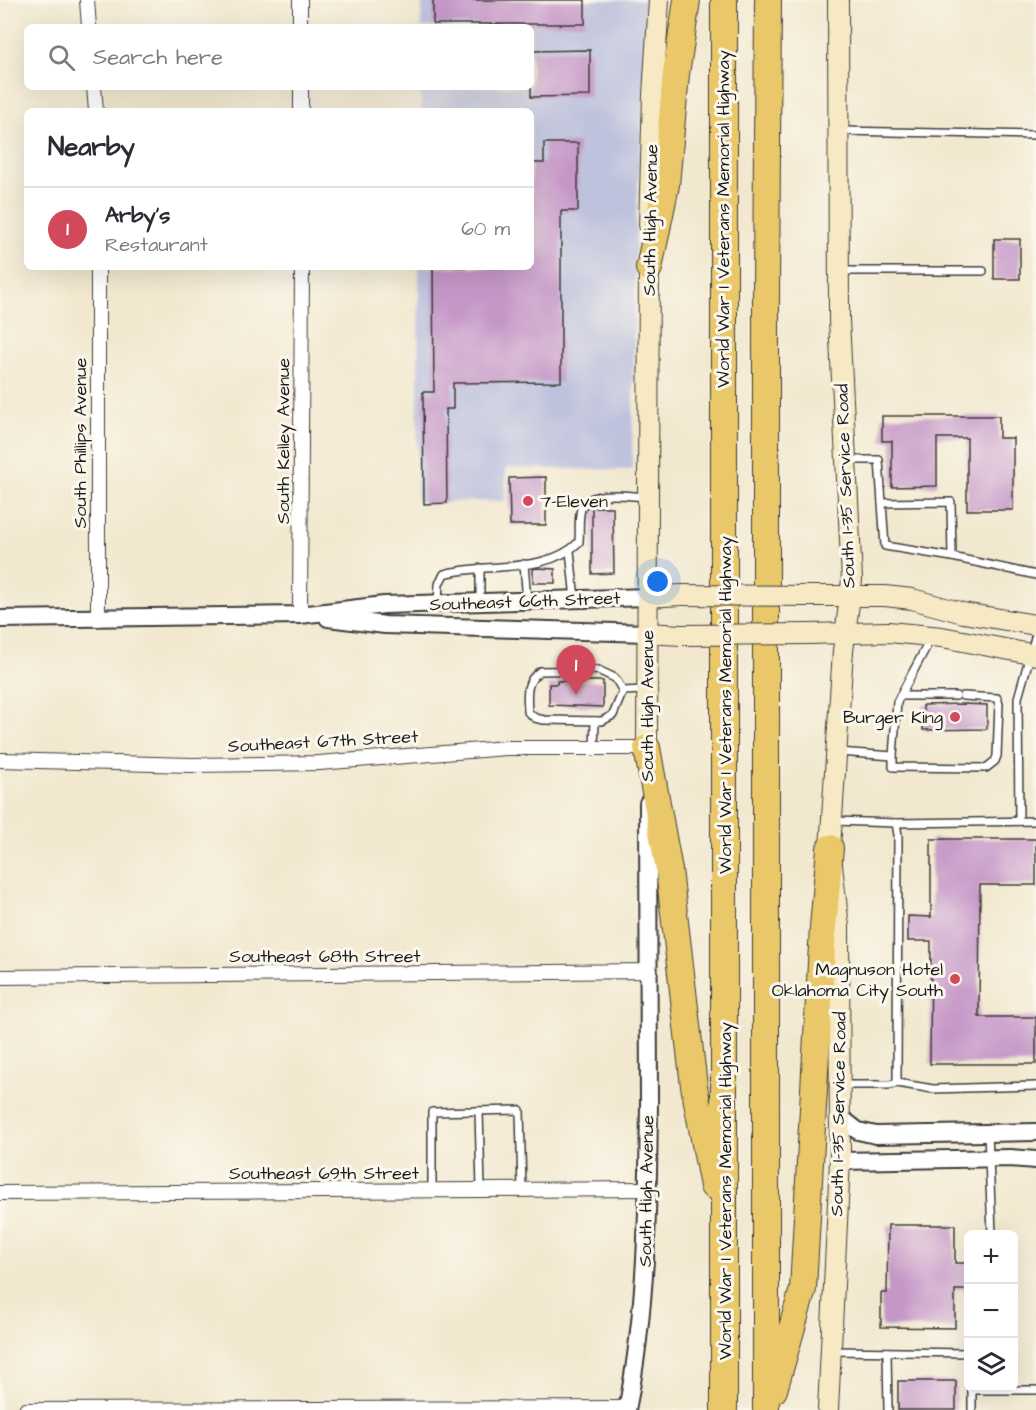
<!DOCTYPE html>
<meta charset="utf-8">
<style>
:root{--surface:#fff;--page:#f2f2f3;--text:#2b2b33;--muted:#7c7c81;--line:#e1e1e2;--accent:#d1495b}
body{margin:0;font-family:"Architects Daughter",sans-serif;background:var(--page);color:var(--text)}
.controls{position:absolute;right:18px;bottom:18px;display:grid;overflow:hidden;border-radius:9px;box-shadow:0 6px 24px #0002}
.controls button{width:54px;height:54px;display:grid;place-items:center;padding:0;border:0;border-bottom:2px solid var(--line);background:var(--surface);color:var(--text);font:30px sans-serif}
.you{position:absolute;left:658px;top:582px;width:21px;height:21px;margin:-15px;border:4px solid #fff;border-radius:50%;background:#1a73e8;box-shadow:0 0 0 9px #1a73e833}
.badge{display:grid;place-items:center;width:39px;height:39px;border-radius:50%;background:var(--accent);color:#fff;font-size:20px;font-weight:700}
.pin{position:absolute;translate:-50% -50px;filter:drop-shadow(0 2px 3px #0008)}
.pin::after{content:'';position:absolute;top:32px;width:21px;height:18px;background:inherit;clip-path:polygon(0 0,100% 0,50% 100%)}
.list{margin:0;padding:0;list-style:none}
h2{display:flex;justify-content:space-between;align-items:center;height:78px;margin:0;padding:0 24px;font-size:26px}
h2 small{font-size:20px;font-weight:400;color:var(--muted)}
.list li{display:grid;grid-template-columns:39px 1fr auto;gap:18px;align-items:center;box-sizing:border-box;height:84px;padding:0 24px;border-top:2px solid var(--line)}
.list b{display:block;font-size:22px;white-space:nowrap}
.list p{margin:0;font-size:20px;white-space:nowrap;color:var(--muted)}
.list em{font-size:20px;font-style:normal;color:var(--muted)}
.icon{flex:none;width:33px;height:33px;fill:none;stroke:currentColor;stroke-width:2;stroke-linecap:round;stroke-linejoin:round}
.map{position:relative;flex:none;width:1036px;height:1410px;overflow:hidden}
.search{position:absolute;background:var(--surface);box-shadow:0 6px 24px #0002;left:24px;top:24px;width:510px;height:66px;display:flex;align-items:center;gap:15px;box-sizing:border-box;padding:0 21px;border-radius:9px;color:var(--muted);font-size:22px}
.panel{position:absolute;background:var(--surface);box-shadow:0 6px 24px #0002;left:24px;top:108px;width:510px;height:162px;border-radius:9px}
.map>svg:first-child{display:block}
.industrial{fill:#bfc2dd}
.building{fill:#c597c7}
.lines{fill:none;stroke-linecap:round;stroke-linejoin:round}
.service-casing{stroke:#3c3b37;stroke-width:10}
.minor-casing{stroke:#3c3b37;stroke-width:16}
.tertiary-casing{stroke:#3c3b37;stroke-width:20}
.secondary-casing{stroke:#3c3b37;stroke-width:22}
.motorway-casing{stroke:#3c3b37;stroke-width:28}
.service{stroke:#fff;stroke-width:7}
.minor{stroke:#fff;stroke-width:14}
.tertiary{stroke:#fff;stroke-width:16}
.secondary{stroke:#f7e9c3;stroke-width:20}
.motorway{stroke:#eac769;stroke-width:26}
.secondary-bridge-casing{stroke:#3c3b37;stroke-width:22;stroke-linecap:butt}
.secondary-bridge{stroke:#f7e9c3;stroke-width:20}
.poi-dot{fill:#d1495b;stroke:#fbf7ec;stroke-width:2}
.labels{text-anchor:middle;stroke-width:6;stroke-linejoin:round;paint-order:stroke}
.street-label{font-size:18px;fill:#1c1c1c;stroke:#fbf7ec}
.poi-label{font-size:18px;fill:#1c1c1c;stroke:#fbf7ec;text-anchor:end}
</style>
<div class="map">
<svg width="1036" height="1410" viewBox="0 0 1036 1410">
<rect width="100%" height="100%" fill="#fbf7ec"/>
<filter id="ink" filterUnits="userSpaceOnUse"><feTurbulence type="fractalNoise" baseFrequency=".0167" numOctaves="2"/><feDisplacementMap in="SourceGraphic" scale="12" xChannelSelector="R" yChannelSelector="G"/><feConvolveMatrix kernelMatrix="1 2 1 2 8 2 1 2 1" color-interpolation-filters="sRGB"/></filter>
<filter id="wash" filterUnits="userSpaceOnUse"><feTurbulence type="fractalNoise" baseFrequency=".008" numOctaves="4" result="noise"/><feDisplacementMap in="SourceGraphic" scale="24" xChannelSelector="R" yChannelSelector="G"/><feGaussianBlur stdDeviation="1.35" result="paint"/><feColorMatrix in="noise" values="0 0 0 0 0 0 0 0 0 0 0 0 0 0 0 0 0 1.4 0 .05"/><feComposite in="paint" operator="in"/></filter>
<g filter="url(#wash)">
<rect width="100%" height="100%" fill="#f2e8cf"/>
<path class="industrial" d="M422,0H650L636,220L632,470L506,468L505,501L417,502L419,267H531V111H421V87H531V27H421Z"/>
<g id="blocks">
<g class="building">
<rect x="433" y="0" width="152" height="24"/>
<path d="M590,50V96L531,97V51Z"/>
<path d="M544,143H578V211H561V382L453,383V409H446L447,503L424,504L423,392H434L433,267H531V163H544Z"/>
<rect x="994" y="239" width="26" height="40"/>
<path d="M882,416H999V438H1013V510H967V438H937V486L892,487V441H882Z"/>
<path d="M546,477V525H510L509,478Z"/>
<path d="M592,507H613L614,573L592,574Z"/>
<path d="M537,568L555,569V583H533V569Z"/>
<path d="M557,681H603V707L549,705V684H557Z"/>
<path d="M963,704L987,705V729L923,730V705Z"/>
<path d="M931,839H1036V885H980L979,1017H1036V1064H930L931,941H908V916L931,917Z"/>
<path d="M888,1225H955V1263H969V1290H955V1328L881,1327V1293H887Z"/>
<rect x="898" y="1381" width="58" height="29"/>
</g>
</g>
</g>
<g filter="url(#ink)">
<use href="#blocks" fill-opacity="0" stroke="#3c3b37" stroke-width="1.5"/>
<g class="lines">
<defs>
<g id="service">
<path d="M841,131L1036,135"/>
<path d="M841,271H983"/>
<path d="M848,460H879L885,546L952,557L1036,575"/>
<path d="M882,503L951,502L952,557"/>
<path d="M570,551L575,599"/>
<path d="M524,564L527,601"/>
<path d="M480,568V602"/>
<path d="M438,603L439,584L444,574C487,562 546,575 579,542C580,532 578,519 581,509C588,489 628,496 646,497"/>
<path d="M598,670L615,678L623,691L613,715L602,721L544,720L535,718L528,712C527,694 525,682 540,671Z"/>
<path d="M623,691L644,690"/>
<path d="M900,696H956"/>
<path d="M594,748L595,721"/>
<path d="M838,752L893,756L897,702L931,638"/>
<path d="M893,756V767L986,768L995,761L997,756L999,704L997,698L963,696"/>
<path d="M834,821L896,823L898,835L897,1083L890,1085H841"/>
<path d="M1019,821L1018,698L1036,634"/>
<path d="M896,823L1036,821"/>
<path d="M897,1083L933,1089L1036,1086"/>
<path d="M479,1111L481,1190"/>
<path d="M988,1132L992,1234"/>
<path d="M432,1190V1112L520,1110L522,1190"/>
<path d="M834,1351L968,1353"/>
<path d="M887,1352L888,1410"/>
<path d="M972,1390H1036"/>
<path d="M972,1410V1388"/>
</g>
<g id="minor">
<path d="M87,0L89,27"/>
<path d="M300,0V27"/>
<path d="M94,87L96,111"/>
<path d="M301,87V111"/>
<path d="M98,267V619"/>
<path d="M300,615L302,267"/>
<path d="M0,760L192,765L319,763L506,748H647"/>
<path d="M0,977L650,971"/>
<path d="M0,1193L648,1189"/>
<path d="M26,1410L628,1408"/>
</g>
<g id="tertiary">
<path d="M328,618L385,625L647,633"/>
<path d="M0,619L300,615L384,605L648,597"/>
<path d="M840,1117L858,1131L876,1135L1036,1132"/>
<path d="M840,1161L1010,1158L1036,1160"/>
<path d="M627,1410C647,1309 648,1206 649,1103C649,1003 649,903 648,803"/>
</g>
<g id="secondary">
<path d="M649,225L653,95L659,0"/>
<path d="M807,596H885L912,599L963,613L1036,625"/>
<path d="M648,597L681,595"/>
<path d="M647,633L681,635"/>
<path d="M809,634L888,632L942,637L1036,655"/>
<path d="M647,748L649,254"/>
<path d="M828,1410L840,1161L839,927L830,848L843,651L852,580L839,320L838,0"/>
</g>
<g id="motorway">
<path d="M724,0V1410"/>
<path d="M649,268L666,185L676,74L687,0"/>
<path d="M647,748L669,870L694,1086L713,1186"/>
<path d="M774,1390L803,1289L823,927L830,848"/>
<path d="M766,1410V295L768,0"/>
</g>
</defs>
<use href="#service" class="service-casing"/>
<use href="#minor" class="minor-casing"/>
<use href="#tertiary" class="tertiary-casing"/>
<use href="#secondary" class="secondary-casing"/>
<use href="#motorway" class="motorway-casing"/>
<use href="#service" class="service"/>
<use href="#minor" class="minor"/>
<use href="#tertiary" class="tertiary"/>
<use href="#secondary" class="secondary"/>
<use href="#motorway" class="motorway"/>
<defs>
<g id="secondary-bridge">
<path d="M681,595L807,596"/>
<path d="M681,635L809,634"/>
</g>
</defs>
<use href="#secondary-bridge" class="secondary-bridge-casing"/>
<use href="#secondary-bridge" class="secondary-bridge"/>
</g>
</g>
<g class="poi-dot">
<circle cx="528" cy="501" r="6"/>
<circle cx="955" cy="717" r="6"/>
<circle cx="955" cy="979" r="6"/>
</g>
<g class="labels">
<g class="street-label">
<text transform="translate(723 219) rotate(-90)" y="6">World War I Veterans Memorial Highway</text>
<text transform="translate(650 220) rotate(-89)" y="6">South High Avenue</text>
<text transform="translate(283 441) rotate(-90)" y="6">South Kelley Avenue</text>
<text transform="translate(80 443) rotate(-90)" y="6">South Phillips Avenue</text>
<text transform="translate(845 486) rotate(-92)" y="6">South I-35 Service Road</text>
<text transform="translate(525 601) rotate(-2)" y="6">Southeast 66th Street</text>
<text transform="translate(725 705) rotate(-90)" y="6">World War I Veterans Memorial Highway</text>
<text transform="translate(647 706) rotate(-90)" y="6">South High Avenue</text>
<text transform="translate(323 741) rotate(-3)" y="6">Southeast 67th Street</text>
<text x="325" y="962">Southeast 68th Street</text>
<text transform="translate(838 1114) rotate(-89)" y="6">South I-35 Service Road</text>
<text x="324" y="1179">Southeast 69th Street</text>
<text transform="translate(646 1191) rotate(-89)" y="6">South High Avenue</text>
<text transform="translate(725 1191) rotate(-90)" y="6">World War I Veterans Memorial Highway</text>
</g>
<g class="poi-label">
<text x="540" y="507" text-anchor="start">7-Eleven</text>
<text x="943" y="723">Burger King</text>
<text x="943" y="975">Magnuson Hotel<tspan x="943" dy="21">Oklahoma City South</tspan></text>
</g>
</g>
</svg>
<div class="controls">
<button>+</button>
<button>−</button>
<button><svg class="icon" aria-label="layers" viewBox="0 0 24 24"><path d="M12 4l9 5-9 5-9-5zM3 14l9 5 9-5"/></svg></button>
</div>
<div class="you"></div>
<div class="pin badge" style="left:576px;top:695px">1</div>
<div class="search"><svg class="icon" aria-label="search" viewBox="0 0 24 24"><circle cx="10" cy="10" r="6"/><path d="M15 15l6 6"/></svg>Search here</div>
<section class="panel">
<h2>Nearby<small></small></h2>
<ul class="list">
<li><span class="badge">1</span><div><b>Arby's</b><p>Restaurant</p></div><em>60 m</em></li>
</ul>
</section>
</div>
